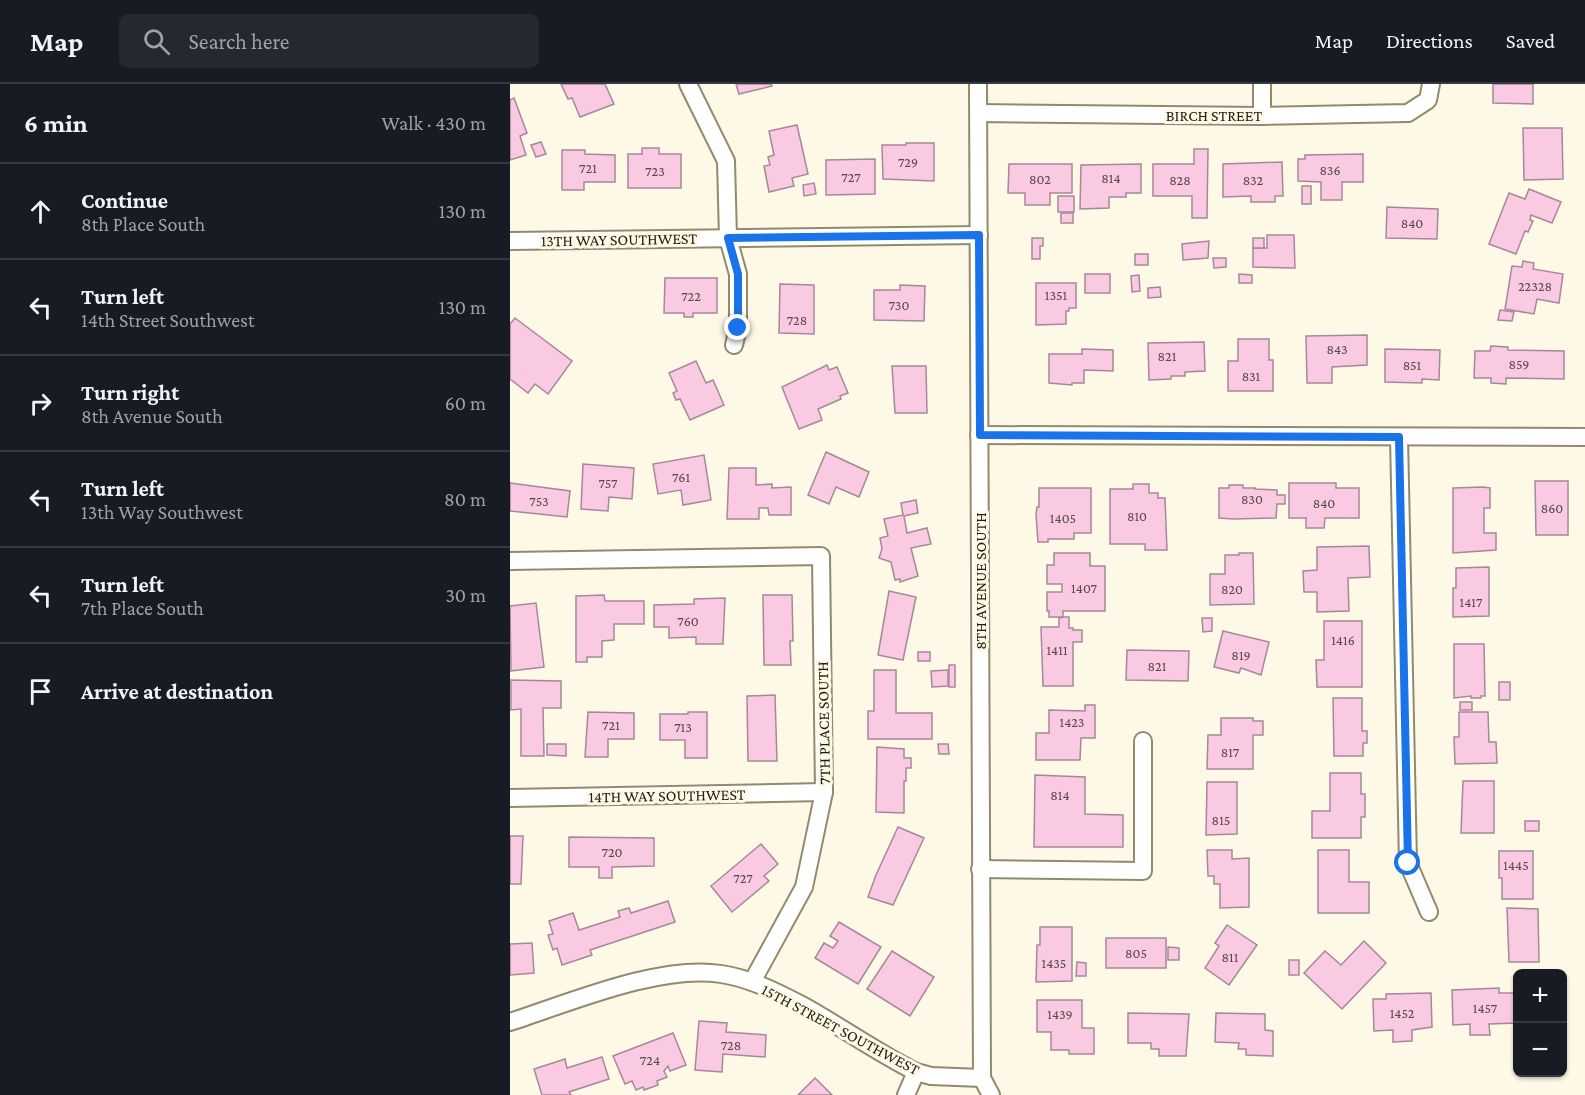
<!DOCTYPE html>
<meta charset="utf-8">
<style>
:root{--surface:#171b24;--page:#242831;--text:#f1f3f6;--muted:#9ea1a6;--line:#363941}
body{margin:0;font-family:"Crimson Pro",serif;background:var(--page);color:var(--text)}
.controls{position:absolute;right:18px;bottom:18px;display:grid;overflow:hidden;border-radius:9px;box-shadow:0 2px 4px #0004}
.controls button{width:54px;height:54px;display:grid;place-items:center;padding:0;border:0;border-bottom:2px solid var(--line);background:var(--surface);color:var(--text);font:30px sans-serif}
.stop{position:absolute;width:18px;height:18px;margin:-14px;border:4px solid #1a73e8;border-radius:50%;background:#fff}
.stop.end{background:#1a73e8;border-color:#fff;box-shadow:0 2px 6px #0008}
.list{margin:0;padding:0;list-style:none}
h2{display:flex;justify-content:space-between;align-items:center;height:78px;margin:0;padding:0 24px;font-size:26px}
h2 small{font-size:20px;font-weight:400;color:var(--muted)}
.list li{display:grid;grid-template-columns:39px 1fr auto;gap:18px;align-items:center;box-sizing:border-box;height:96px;padding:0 24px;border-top:2px solid var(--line)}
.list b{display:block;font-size:22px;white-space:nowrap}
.list p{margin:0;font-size:20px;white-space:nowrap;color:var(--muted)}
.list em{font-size:20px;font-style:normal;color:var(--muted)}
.icon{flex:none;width:33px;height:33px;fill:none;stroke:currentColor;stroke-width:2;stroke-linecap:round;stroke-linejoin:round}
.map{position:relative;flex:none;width:1075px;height:1011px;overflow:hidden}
header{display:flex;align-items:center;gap:36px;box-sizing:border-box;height:84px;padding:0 30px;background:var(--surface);border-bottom:2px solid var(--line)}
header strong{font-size:28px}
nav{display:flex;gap:33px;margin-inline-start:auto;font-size:21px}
.search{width:420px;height:54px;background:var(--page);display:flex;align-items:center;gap:15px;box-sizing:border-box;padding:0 21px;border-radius:9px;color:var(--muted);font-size:22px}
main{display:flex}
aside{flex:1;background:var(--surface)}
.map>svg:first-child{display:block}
.building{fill:#fac9e2;stroke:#a68898;stroke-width:1.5}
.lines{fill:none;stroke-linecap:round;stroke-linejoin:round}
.minor-casing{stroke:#928a6d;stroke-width:20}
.minor{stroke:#fff;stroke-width:16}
.route{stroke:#1a73e8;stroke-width:8}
.labels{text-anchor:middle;stroke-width:6;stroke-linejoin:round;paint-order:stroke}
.number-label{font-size:14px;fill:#574846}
.street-label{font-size:16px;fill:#211d12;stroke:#fef9e6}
</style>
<header>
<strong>Map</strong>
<div class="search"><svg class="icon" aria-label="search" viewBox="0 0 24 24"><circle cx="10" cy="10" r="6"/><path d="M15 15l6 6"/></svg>Search here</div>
<nav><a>Map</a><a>Directions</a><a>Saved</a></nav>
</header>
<main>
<aside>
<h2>6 min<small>Walk · 430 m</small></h2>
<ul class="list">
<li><svg class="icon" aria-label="ahead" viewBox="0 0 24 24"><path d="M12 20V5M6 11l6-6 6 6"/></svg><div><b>Continue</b><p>8th Place South</p></div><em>130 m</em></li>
<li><svg class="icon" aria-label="left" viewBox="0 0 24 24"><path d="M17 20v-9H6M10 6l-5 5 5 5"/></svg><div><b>Turn left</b><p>14th Street Southwest</p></div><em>130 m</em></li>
<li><svg class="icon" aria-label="right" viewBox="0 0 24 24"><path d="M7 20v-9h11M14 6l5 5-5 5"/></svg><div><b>Turn right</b><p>8th Avenue South</p></div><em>60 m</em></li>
<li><svg class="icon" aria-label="left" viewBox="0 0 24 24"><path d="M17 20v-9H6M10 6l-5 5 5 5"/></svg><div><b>Turn left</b><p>13th Way Southwest</p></div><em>80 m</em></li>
<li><svg class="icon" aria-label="left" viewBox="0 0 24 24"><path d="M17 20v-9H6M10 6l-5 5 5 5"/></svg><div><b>Turn left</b><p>7th Place South</p></div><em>30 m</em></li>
<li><svg class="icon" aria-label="arrive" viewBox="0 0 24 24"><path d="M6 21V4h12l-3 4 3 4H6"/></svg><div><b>Arrive at destination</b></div></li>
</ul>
</aside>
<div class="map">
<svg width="1075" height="1011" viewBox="0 0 1075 1011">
<rect width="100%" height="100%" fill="#fef9e6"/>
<g class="building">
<path d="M51,0H95L104,20L70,33L62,14L58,15Z"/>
<path d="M226,0H261L262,2L229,10Z"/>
<path d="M983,0H1023V20L983,19Z"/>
<path d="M4,14L17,49L10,52L16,71L0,76V16Z"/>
<path d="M287,41L298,90L282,94L284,102L259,108L254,82L260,81L258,73L264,71L259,47Z"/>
<path d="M1013,44H1052L1053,95L1014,96Z"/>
<path d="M31,58L36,70L26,73L21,61Z"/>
<path d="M396,59H424V97L373,95L372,61H396Z"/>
<path d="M132,64H149V70H171V104H118V70H132Z"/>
<path d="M684,65H698L697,134H682V112H643V80H684Z"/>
<path d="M52,66H75V70L105,71V98H74V106H52Z"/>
<path d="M853,70V98H832V116H811V98L788,97V75H795V71Z"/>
<path d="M365,75V110L316,111V76Z"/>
<path d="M772,78L773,112H765V118H741V112L713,113V80Z"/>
<path d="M499,80H562V109H540V121H515V109H498Z"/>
<path d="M631,80V109H616V113H599V124L570,125L571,81Z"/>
<path d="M304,99L306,110L294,112L293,101Z"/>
<rect x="792" y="102" width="9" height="18"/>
<path d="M1019,105L1051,118L1042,139L1021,131L1020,136L1023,137L1018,148L1015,147L1006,170L979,160L999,109L1015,115Z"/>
<rect x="548" y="112" width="16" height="16"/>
<path d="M877,123L928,125L927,155L876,154Z"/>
<rect x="551" y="129" width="12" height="10"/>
<path d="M757,151H784L785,184L743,183V164H757Z"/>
<path d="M522,154H533V162H530V175H522Z"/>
<rect x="743" y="154" width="11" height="10"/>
<path d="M699,157L698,174L673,176L672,160Z"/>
<rect x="625" y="170" width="13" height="11"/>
<path d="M703,174H716V183L704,184Z"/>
<path d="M1013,177L1024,179L1023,185L1053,190L1049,219L1027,215L1024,230L995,225L1002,182L1012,183Z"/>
<rect x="575" y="190" width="25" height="19"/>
<path d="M729,190L742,191V199H729Z"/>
<path d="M629,191L630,207L622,208L621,192Z"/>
<path d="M155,194H207V229H183V233H174V229H154Z"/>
<path d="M526,199H566V224H559V227H556V240L526,241Z"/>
<path d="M270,200L304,201V250L269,249Z"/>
<path d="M390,201L415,202L414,237L364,236V206H390Z"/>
<path d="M650,203L651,213L638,214V204Z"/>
<path d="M990,226L1004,228L1002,237L988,236Z"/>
<path d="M5,234L62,277L38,310L25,300L18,309L0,295V240Z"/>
<path d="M857,251V281L822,283V299H797L796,252Z"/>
<path d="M728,255H759V276H763V307H718V277H728Z"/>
<path d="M694,258L695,287L675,288V292H661V295L639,296L638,259Z"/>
<path d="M981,262L998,263V266L1054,267V295L996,294V300L981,299V294H964L965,267H980Z"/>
<path d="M572,265L603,266V287L574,286V299H562V301L539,299V270H572Z"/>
<path d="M875,265L930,266L929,296L912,295V299L875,298Z"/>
<path d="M186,277L196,299L203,296L214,321L180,336L170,315L166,316L163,309L167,307L159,289Z"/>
<path d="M317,281L319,286L327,283L338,309L330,312L331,315L308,325L312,336L289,345L272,303Z"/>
<path d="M382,282H416L417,329H385Z"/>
<path d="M316,368L359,388L349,413L326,403L319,420L298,411Z"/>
<path d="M194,371L201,416L173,421L171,406L148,410L143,380Z"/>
<path d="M73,380L124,384L122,415L99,413L98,427L71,425Z"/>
<path d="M219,384H246V401L262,400V404L281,403V431H259L258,424H249V435H217Z"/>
<path d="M1025,397H1058V451H1026Z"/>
<path d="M0,399L60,407L57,433L0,427Z"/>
<path d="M779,399H826V404H849V434H815L814,444H796V434H779Z"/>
<path d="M623,400H639V409H648V414H655L657,466H635V460H600V405H623Z"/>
<path d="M719,401H733V404H745V405L767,406V411H775V420H767L766,434L723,435L709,434V404H719Z"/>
<path d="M973,403L980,404V424H974V449H986V466L943,469V404Z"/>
<path d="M529,404H581V449H564V455H538V458H528L526,430L527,423H529Z"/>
<path d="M406,416L408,429L394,432L397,449L417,444L421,460L401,464L408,492L390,498V495L385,496L381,478L369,474L372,465L370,454L378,452L374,435L393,431L391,419Z"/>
<path d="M859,462L860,493L838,494L839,527L807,528V508H794L793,487L807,486V463Z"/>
<path d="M544,469H580V482H595V527H553V533H539V527H537V508H552V500H537V481H544Z"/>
<path d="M729,469H743L744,520L700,521V490H715V471H729Z"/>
<path d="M979,483V532L943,533V504H946V484Z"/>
<path d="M379,507L406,513L393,576L368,571Z"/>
<path d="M94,511L95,517H134V540H104V556L92,557V573H77V578H66V512Z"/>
<path d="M253,511H282L283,557H280L281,581H254Z"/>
<path d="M215,514L213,560H186V553L159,554V543H144V521L184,520V515Z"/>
<path d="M26,519L34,583L1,587L0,522Z"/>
<path d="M555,533H559V544H563V546H572V558H563V602H533L531,543H549V534Z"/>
<path d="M692,534H702V547L693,548Z"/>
<path d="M814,537H852V603H807L806,576H814Z"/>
<path d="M713,547L759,558L751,591L731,584L729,589L704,583Z"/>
<path d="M944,560H974L975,612H971V614H961V612L944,614Z"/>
<path d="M617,566L679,567L678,597L616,596Z"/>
<rect x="408" y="568" width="12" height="9"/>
<rect x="439" y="581" width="6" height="22"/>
<path d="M364,586H386V629H422V655H358V627H364Z"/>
<path d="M438,586V602L422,603L421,587Z"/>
<path d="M1,596L51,597V624H33L34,672H11V625L1,626Z"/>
<rect x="989" y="598" width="11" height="18"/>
<path d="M265,611L267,677H238L237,612Z"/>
<path d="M823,614H852V647H857V659H853V672H824Z"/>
<rect x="950" y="618" width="12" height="8"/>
<path d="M575,621H585V654H571L570,676H526V649H539V626L575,627Z"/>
<path d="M78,628L124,629V655H98V673H75Z"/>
<path d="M178,628H197V674H175V656H150V630H178Z"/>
<path d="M949,628H978L979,658H986L987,679L945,680L944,653H949Z"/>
<path d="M711,634H743V637H753V651H743V685H697L698,651H711Z"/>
<path d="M37,660H56V672L37,671Z"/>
<path d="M428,660H438L439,670H429Z"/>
<path d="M367,663L394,665V674H401V684H396V697H394V729L366,728Z"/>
<path d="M820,689H851V710H855V733H851V754H802V727H820Z"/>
<path d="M525,691L575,693V730L613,731V763H524Z"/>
<path d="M953,697H984V749H951Z"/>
<path d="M697,698H727V750L696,751Z"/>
<rect x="1015" y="737" width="14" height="10"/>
<path d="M388,743L414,754L383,821L358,813L366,791Z"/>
<path d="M0,752H13L11,800H0Z"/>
<path d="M59,753L144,754V782L102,783V794H89V783H59Z"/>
<path d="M251,760L268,780L254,792L259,797L222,828L201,802Z"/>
<path d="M697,766H722V775L739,774V823L710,824V800H704V792H698Z"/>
<path d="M808,766H839V798H859V829H808Z"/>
<path d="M989,767H1023V815H992V794H989Z"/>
<path d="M158,817L165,838L80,866L82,871L52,881L47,864L43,866L38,851L43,850L39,837L63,829L69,846L110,833L108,827L119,824L121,829Z"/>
<path d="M997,824L1028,825L1029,878H999Z"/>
<path d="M329,838L371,863L348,900L305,874L314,859L323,864L328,857L320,852Z"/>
<path d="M717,841L747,861L719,901L695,884L709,862L705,859Z"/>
<path d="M530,843H562V897L526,898L527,861H530Z"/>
<rect x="596" y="854" width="60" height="30"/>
<path d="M854,857L876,879L832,925L794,889L815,867L831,881Z"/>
<path d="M22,859L24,889L0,891V860Z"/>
<path d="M658,863L669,864V876H658Z"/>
<path d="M382,867L424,893L400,932L357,905Z"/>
<rect x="779" y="876" width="10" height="15"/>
<path d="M567,878L576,879V892H566Z"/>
<path d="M989,904V909H1008V939L979,940L980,951H960V940L943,941L942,906Z"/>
<path d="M921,909L922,943L902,946V957L883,958V946L864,947L863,915H876V910Z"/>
<path d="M527,916H572V944H584V970H559V966H541V948H527Z"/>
<path d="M618,929L679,930L676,972H649V965H641V959H618Z"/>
<path d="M706,929L755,930V946L763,947V972L736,971V965H728L729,959L705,958Z"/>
<path d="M189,937L217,939L216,948L256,951L255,973L213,970L212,988L185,986Z"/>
<path d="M163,949L176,981L160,987L158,982L154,987L157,993L147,997L148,1001L134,1006L133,1003L126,1006L122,997L115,1000L103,972Z"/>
<path d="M92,973L99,995L59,1008L61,1011H32L24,985L55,975L57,984Z"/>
<path d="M305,994L322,1011H288Z"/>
</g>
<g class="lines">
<defs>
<g id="minor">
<path d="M178,0L216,77L218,154L228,190V244L224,261"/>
<path d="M468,0L472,994L481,1011"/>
<path d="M469,29L752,32L898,29L918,16L921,0"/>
<path d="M752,32V0"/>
<path d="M0,157L469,151"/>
<path d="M469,351L1075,353"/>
<path d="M889,353L898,779L919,828"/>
<path d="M0,477L311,472L314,708L294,803L242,898"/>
<path d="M0,714L314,708"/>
<path d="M470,785L633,787V657"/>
<path d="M0,938C59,919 150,880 211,890C239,894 267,908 292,921C330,942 366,968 406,988L421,992L472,994"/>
<path d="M396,1011L406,988"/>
</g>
</defs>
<use href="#minor" class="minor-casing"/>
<use href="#minor" class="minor"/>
</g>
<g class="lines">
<path class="route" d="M228,244V190L218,154L469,151L470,351L889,353L898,779"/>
</g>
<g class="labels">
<g class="number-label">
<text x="398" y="83">729</text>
<text x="78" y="89">721</text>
<text x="820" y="91">836</text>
<text x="145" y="92">723</text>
<text x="341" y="98">727</text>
<text x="601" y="99">814</text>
<text x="530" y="100">802</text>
<text x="670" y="101">828</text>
<text x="743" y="101">832</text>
<text x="902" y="144">840</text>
<text x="1025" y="207">22328</text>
<text x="546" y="216">1351</text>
<text x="181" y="217">722</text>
<text x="389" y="226">730</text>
<text x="287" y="241">728</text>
<text x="827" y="270">843</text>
<text x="657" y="277">821</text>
<text x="1009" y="285">859</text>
<text x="902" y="286">851</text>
<text x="741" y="297">831</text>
<text x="171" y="398">761</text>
<text x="98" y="404">757</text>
<text x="742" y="420">830</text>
<text x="29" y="422">753</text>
<text x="814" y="424">840</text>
<text x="1042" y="429">860</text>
<text x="627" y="437">810</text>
<text x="553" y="439">1405</text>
<text x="574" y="509">1407</text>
<text x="722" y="510">820</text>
<text x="961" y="523">1417</text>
<text x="178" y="542">760</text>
<text x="833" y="561">1416</text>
<text x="547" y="571">1411</text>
<text x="731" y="576">819</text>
<text x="647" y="587">821</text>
<text x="562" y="643">1423</text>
<text x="101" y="646">721</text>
<text x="173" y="648">713</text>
<text x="720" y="673">817</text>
<text x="550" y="716">814</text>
<text x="711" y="741">815</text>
<text x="102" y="773">720</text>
<text x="1006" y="786">1445</text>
<text x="233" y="799">727</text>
<text x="626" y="874">805</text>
<text x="720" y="878">811</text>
<text x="544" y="884">1435</text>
<text x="975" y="929">1457</text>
<text x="892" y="934">1452</text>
<text x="550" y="935">1439</text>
<text x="221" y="966">728</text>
<text x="140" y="981">724</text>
</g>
<g class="street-label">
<text x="704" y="37">BIRCH STREET</text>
<text transform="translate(109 155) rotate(-1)" y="6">13TH WAY SOUTHWEST</text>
<text transform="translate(470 497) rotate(-90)" y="6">8TH AVENUE SOUTH</text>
<text transform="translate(313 639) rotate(-91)" y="6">7TH PLACE SOUTH</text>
<text transform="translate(157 711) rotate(-1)" y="6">14TH WAY SOUTHWEST</text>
<text transform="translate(331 945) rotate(28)" y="6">15TH STREET SOUTHWEST</text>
</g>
</g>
</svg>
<div class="controls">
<button>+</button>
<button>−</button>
</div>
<div class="stop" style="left:898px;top:779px"></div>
<div class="stop end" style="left:228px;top:244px"></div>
</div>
</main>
